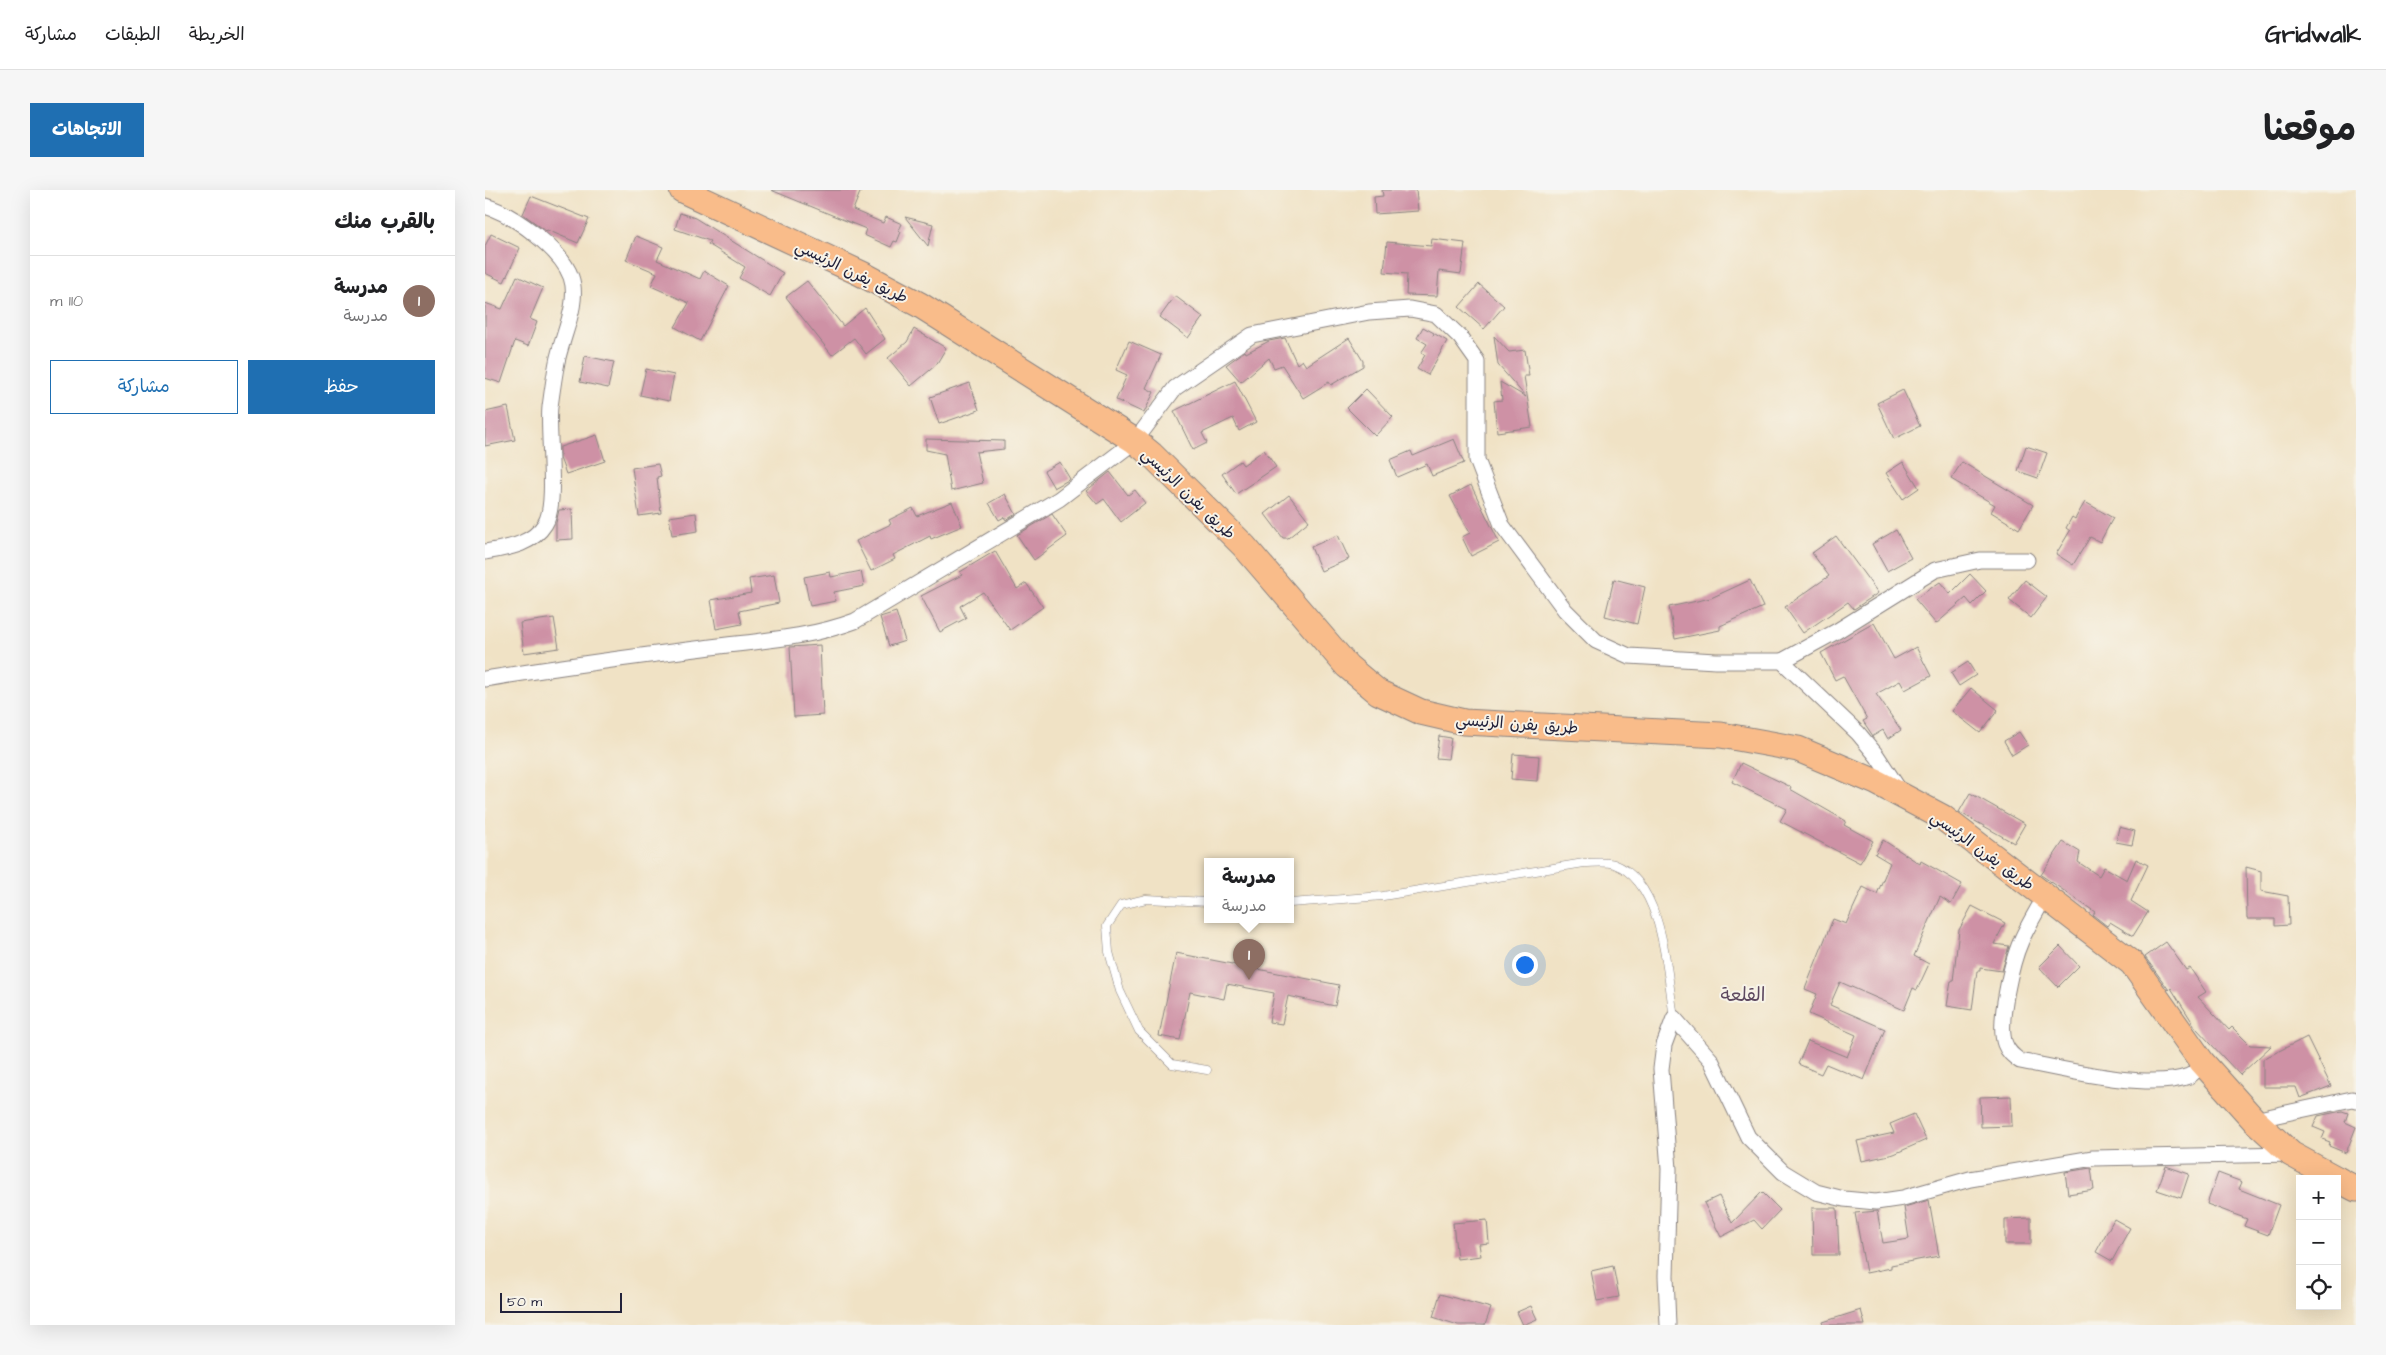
<!DOCTYPE html>
<html lang="ar">
<meta charset="utf-8">
<style>
:root{--surface:#fff;--page:#f6f6f6;--text:#202124;--muted:#757577;--line:#e0e0e0;--accent:#1f6fb2}
body{margin:0;font-family:"Architects Daughter","Playpen Sans Arabic",sans-serif;background:var(--page);color:var(--text);direction:rtl}
.controls{position:absolute;right:15px;bottom:15px;display:grid;overflow:hidden;border-radius:0px;box-shadow:0 5px 20px #0002}
.controls button{width:45px;height:45px;display:grid;place-items:center;padding:0;border:0;border-bottom:1px solid var(--line);background:var(--surface);color:var(--text);font:25px sans-serif}
.scale{position:absolute;left:15px;bottom:12px;width:122px;box-sizing:border-box;padding-left:5px;border:2px solid #22223b;border-top:0;font-size:14px;line-height:18px;white-space:nowrap;color:#22223b;-webkit-text-stroke:4px #f7f3e8;paint-order:stroke}
.you{position:absolute;left:1039px;top:774px;width:18px;height:18px;margin:-12px;border:4px solid #fff;border-radius:50%;background:#1a73e8;box-shadow:0 0 0 8px #1a73e833}
.badge{display:grid;place-items:center;width:32px;height:32px;border-radius:50%;background:var(--accent);color:#fff;font-size:16px;font-weight:700}
.pin{position:absolute;translate:-50% -41px;filter:drop-shadow(0 1px 2px #0008)}
.pin::after{content:'';position:absolute;top:26px;width:18px;height:15px;background:inherit;clip-path:polygon(0 0,100% 0,50% 100%)}
.popup{position:absolute;left:719px;top:668px;width:90px;height:65px;box-sizing:border-box;display:grid;place-content:center;border-radius:0px;background:var(--surface);filter:drop-shadow(0 1px 4px #0005);font-size:16px;white-space:nowrap;color:var(--muted)}
.popup b{font-size:19px;color:var(--text)}
.popup::after{content:'';position:absolute;left:50%;top:100%;margin-left:-10px;border:10px solid transparent;border-top-color:var(--surface)}
.list{margin:0;padding:0;list-style:none}
h2{display:flex;justify-content:space-between;align-items:center;height:65px;margin:0;padding:0 20px;font-size:21px}
h2 small{font-size:16px;font-weight:400;color:var(--muted)}
.list li{display:grid;grid-template-columns:32px 1fr auto;gap:15px;align-items:center;box-sizing:border-box;height:90px;padding:0 20px;border-top:1px solid var(--line)}
.list b{display:block;font-size:19px;white-space:nowrap}
.list p{margin:0;font-size:16px;white-space:nowrap;color:var(--muted)}
.list em{font-size:16px;font-style:normal;color:var(--muted)}
.actions{display:flex;gap:10px;padding:15px 20px}
.actions a{flex:1;padding:11px 0;border:1px solid var(--accent);border-radius:0px;text-align:center;font-size:18px;color:var(--accent)}
.actions .main{background:var(--accent);color:#fff}
.icon{flex:none;width:28px;height:28px;fill:none;stroke:currentColor;stroke-width:2;stroke-linecap:round;stroke-linejoin:round}
.map{position:relative;flex:none;width:1871px;height:1135px;overflow:hidden;direction:ltr;border-radius:0px}
header{display:flex;align-items:center;gap:30px;box-sizing:border-box;height:70px;padding:0 25px;background:var(--surface);border-bottom:1px solid var(--line)}
header strong{font-size:24px}
nav{display:flex;gap:28px;margin-inline-start:auto;font-size:18px}
.intro{display:flex;align-items:center;justify-content:space-between;box-sizing:border-box;height:120px;padding:0 30px}
h1{margin:0;font-size:35px}
.button{padding:12px 22px;border-radius:0px;background:var(--accent);color:#fff;font-size:18px;font-weight:700}
main{display:flex;gap:30px;padding:0 30px}
aside{flex:1;background:var(--surface);border-radius:0px;box-shadow:0 5px 20px #0002}
.map>svg:first-child{display:block}
.building{fill:#ce91a5}
.lines{fill:none;stroke-linecap:round;stroke-linejoin:round}
.service-casing{stroke:#898280;stroke-width:9}
.minor-casing{stroke:#898280;stroke-width:17}
.primary-casing{stroke:#898280;stroke-width:27}
.service{stroke:#fff;stroke-width:8}
.minor{stroke:#fff;stroke-width:15}
.primary{stroke:#f9bc8a;stroke-width:25}
.labels{text-anchor:middle;stroke-width:4;stroke-linejoin:round;paint-order:stroke}
.street-label{font-size:16px;fill:#22223b;stroke:#f7f3e8}
.quarter-label{font-size:19px;fill:#5e4960;stroke:#f7f3e8}
</style>
<header>
<strong>Gridwalk</strong>
<nav><a>الخريطة</a><a>الطبقات</a><a>مشاركة</a></nav>
</header>
<div class="intro"><h1>موقعنا</h1><a class="button">الاتجاهات</a></div>
<main>
<div class="map">
<svg width="1871" height="1135" viewBox="0 0 1871 1135">
<rect width="100%" height="100%" fill="#f7f3e8"/>
<filter id="ink" filterUnits="userSpaceOnUse"><feTurbulence type="fractalNoise" baseFrequency=".02" numOctaves="2"/><feDisplacementMap in="SourceGraphic" scale="10" xChannelSelector="R" yChannelSelector="G"/><feConvolveMatrix kernelMatrix="1 2 1 2 8 2 1 2 1" color-interpolation-filters="sRGB"/></filter>
<filter id="wash" filterUnits="userSpaceOnUse"><feTurbulence type="fractalNoise" baseFrequency=".0096" numOctaves="4" result="noise"/><feDisplacementMap in="SourceGraphic" scale="20" xChannelSelector="R" yChannelSelector="G"/><feGaussianBlur stdDeviation="1.12" result="paint"/><feColorMatrix in="noise" values="0 0 0 0 0 0 0 0 0 0 0 0 0 0 0 0 0 1.4 0 .05"/><feComposite in="paint" operator="in"/></filter>
<g filter="url(#wash)">
<rect width="100%" height="100%" fill="#f0e2c5"/>
<g id="blocks">
<g class="building">
<path d="M286,0H376L368,20L398,33L401,27L417,34L414,40L416,42L412,52L409,51L406,57L379,45L381,39Z"/>
<path d="M897,0H931L933,21L890,24L889,7L898,6Z"/>
<path d="M46,6L104,29L93,53L62,40L61,41L38,24Z"/>
<path d="M195,23L210,28L298,83L285,106L254,88L260,77L223,54L225,51L190,39Z"/>
<path d="M420,27L448,34L443,56Z"/>
<path d="M6,44L35,58L19,92L0,83V56Z"/>
<path d="M151,46L178,57L172,70L215,89L219,81L244,96L215,151L190,137L204,113L166,96L172,83L141,70Z"/>
<path d="M947,49L980,53L976,84L954,81L952,106L921,105L922,84L899,82L902,52L946,56Z"/>
<path d="M32,86L58,98L45,129L52,132L43,156L30,151L16,193L0,188V113L17,119Z"/>
<path d="M322,91L358,136L380,118L400,149L381,164L369,148L347,165L301,107Z"/>
<path d="M994,94L1019,116L999,139L974,117Z"/>
<path d="M690,106L718,127L703,148L675,127Z"/>
<path d="M938,137L949,143L948,146L950,144L962,151L943,185L932,179L940,165L936,163L942,154L932,148Z"/>
<path d="M429,139L461,158L451,175L426,196L403,168L422,152Z"/>
<path d="M1009,146L1024,162L1040,160L1044,186H1039L1047,237L1012,242L1009,211L1017,210L1015,192L1041,207L1013,175Z"/>
<path d="M800,148L812,174L817,170L821,176L864,148L878,171V176L846,195L844,192L818,208L797,175L789,178L784,168L756,192L741,175L760,161L761,163L784,151Z"/>
<path d="M644,151L676,165L661,198L669,202L659,223L631,210L642,185L631,180Z"/>
<path d="M100,166L129,172L123,198L95,192Z"/>
<path d="M161,179L189,185L184,211L155,205Z"/>
<path d="M750,191L771,232L754,241L748,228L717,243L722,253L708,260L689,221Z"/>
<path d="M485,193L494,220L454,234L445,207Z"/>
<path d="M881,199L908,227L890,246L862,218Z"/>
<path d="M1418,200L1435,236L1409,249L1392,213Z"/>
<path d="M23,217L30,250L0,256V222Z"/>
<path d="M112,245L120,271L81,284L75,268V257Z"/>
<path d="M441,249L519,251V259L491,262L498,293L466,301L460,264L441,260Z"/>
<path d="M969,249L979,273L947,286L942,274L912,287L905,270L926,261L928,266Z"/>
<path d="M1541,256L1562,263L1553,288L1533,281Z"/>
<path d="M779,260L791,277L751,304L737,284L755,271L758,275Z"/>
<path d="M575,272L585,289L569,298L559,281Z"/>
<path d="M1418,272L1434,298L1418,309L1401,283Z"/>
<path d="M1477,272L1548,315L1534,339L1506,322L1510,315L1466,289Z"/>
<path d="M173,274L176,286L172,287L176,323L154,326L147,278Z"/>
<path d="M625,282L643,305L650,300L660,313L636,332L619,309L612,314L601,301Z"/>
<path d="M986,295L1014,352L986,366L977,347L985,343L965,306Z"/>
<path d="M520,304L531,324L521,330L519,327L514,330L504,313Z"/>
<path d="M804,305L824,331L803,348H798L780,324Z"/>
<path d="M467,312L477,336L446,349L445,346L408,365L410,369L386,381L371,351L406,334L404,330L428,318L432,326Z"/>
<path d="M1600,312L1628,328L1615,352L1605,347L1588,375L1571,364L1585,341L1581,338L1587,327L1590,329Z"/>
<path d="M87,319L88,349L71,350V333L74,320Z"/>
<path d="M211,323L213,341L187,345L184,327Z"/>
<path d="M567,324L582,346L549,370L532,345Z"/>
<path d="M1411,340L1426,368L1402,381L1387,354Z"/>
<path d="M853,345L864,369L836,381L826,357Z"/>
<path d="M1351,346L1393,403L1369,419L1363,412L1318,443L1300,417L1344,386L1327,363Z"/>
<path d="M510,361L532,399L541,393L558,417L525,440L498,402L475,416L481,428L455,442L436,406L477,385L475,382Z"/>
<path d="M376,381L379,396L349,402L351,411L325,416L319,387L345,382L346,387Z"/>
<path d="M1485,384L1501,401L1487,415L1481,408L1451,434L1430,409L1455,392L1465,404Z"/>
<path d="M289,385L294,413L254,421L257,434L231,439L226,410L266,403L264,389Z"/>
<path d="M1129,389L1160,397L1152,434L1120,426Z"/>
<path d="M1265,390L1278,417L1235,436V440L1190,449L1184,417L1226,408Z"/>
<path d="M1540,390L1562,407L1546,428L1524,410Z"/>
<path d="M411,422L420,451L404,456L395,427Z"/>
<path d="M69,428L74,458L39,463L35,433Z"/>
<path d="M1389,433L1409,469L1431,457L1446,486L1420,500L1415,491L1391,504L1416,540L1403,549L1398,540L1388,546L1378,531L1382,529L1358,486L1350,490L1336,463Z"/>
<path d="M335,455L338,525L309,527L305,457Z"/>
<path d="M1483,472L1491,485L1474,496L1466,483Z"/>
<path d="M1486,498L1513,520L1495,543L1467,521Z"/>
<path d="M1534,542L1543,555L1527,565L1519,551Z"/>
<path d="M954,546L966,548L963,569L951,568Z"/>
<path d="M1028,564L1054,566L1052,591L1026,589Z"/>
<path d="M1256,573L1306,597L1305,599L1361,631L1359,635L1388,651L1375,673L1295,631L1302,619L1247,592Z"/>
<path d="M1485,603L1540,634L1529,653L1474,622Z"/>
<path d="M1634,637L1650,641L1647,655L1631,652Z"/>
<path d="M1398,650L1435,674L1436,671L1477,694L1466,714L1455,707L1429,766L1444,774L1432,800L1428,798L1419,820L1355,792L1345,815L1400,839L1379,890L1341,874L1336,884L1313,874L1323,851L1362,867L1371,845L1324,824L1332,804L1320,799L1348,729L1361,734L1378,697L1392,704L1405,673L1390,664Z"/>
<path d="M1578,652L1595,662L1593,672L1614,686L1619,677L1642,690L1651,669L1663,675L1646,711L1663,722L1648,746L1625,732L1622,736L1608,725L1610,722L1556,685Z"/>
<path d="M1761,677L1776,681V701L1803,706L1804,735L1790,736V729H1762Z"/>
<path d="M1487,716L1520,733L1509,754L1524,756L1517,781L1495,778V781H1492L1487,820L1462,816L1466,791H1468L1474,740Z"/>
<path d="M1681,752L1701,780L1705,778L1721,802L1713,807L1744,840L1747,837L1765,855L1786,856L1755,885L1711,838L1686,798L1684,800L1660,767Z"/>
<path d="M1575,756L1594,776L1573,797L1554,777Z"/>
<path d="M691,763L854,795L850,816L803,806L797,834L784,832L789,803L742,794L739,809L705,802L695,850L674,846Z"/>
<path d="M1822,847L1846,896L1815,908L1811,897H1778V869Z"/>
<path d="M1526,906L1527,936L1496,937L1495,907Z"/>
<path d="M1857,921L1863,923L1860,932L1871,937L1861,963L1844,956L1845,952L1837,949L1840,942L1828,937L1833,926Z"/>
<path d="M1429,924L1441,950L1409,964L1377,971L1372,951L1409,943L1405,934Z"/>
<path d="M1681,976L1704,984L1696,1008L1672,1000Z"/>
<path d="M1606,978L1609,1000L1583,1004L1580,982Z"/>
<path d="M1733,983L1757,992L1754,999L1794,1015L1783,1045L1759,1036L1762,1029L1722,1014Z"/>
<path d="M1277,1002L1295,1020L1277,1039L1269,1030L1236,1047L1219,1013L1234,1006L1247,1033Z"/>
<path d="M1444,1010L1454,1066L1406,1075V1078L1381,1083L1370,1023L1392,1021L1398,1053L1424,1049L1419,1017Z"/>
<path d="M1327,1018H1352L1354,1065H1328Z"/>
<path d="M1546,1028V1054H1520V1029Z"/>
<path d="M1629,1029L1645,1038L1627,1071L1611,1062Z"/>
<path d="M1002,1030L1004,1053L994,1054L996,1066L972,1069L968,1033Z"/>
<path d="M1128,1076L1134,1107L1112,1111L1106,1081Z"/>
<path d="M955,1104L1006,1118L1000,1135H973L948,1127Z"/>
<path d="M1046,1116L1052,1129L1038,1135L1032,1122Z"/>
<path d="M1376,1120L1380,1135H1339L1338,1132Z"/>
</g>
</g>
</g>
<g filter="url(#ink)">
<use href="#blocks" fill-opacity="0" stroke="#898280" stroke-width="1"/>
<g class="lines">
<defs>
<g id="service">
<path d="M805,713L898,706L1099,673C1108,673 1121,671 1129,674C1179,692 1182,784 1189,828"/>
<path d="M722,880L687,874L654,841L635,801L624,762L622,736L636,715L661,709L723,712"/>
</g>
<g id="minor">
<path d="M0,16C28,24 76,59 86,87C95,113 77,146 72,172C69,187 67,202 65,217C62,244 73,314 60,334C47,355 22,358 0,362"/>
<path d="M1297,471L1352,441L1450,380L1495,370H1542"/>
<path d="M0,489C73,477 146,467 219,458C269,451 322,449 370,431L574,309L650,251L690,198L767,145L884,122L925,119L951,124L975,147L992,171V270L1017,335L1080,420L1111,451L1144,466L1231,471H1297L1373,543L1392,566L1415,601"/>
<path d="M1560,706C1552,721 1543,735 1536,751C1527,771 1512,833 1520,854C1523,862 1528,866 1535,871C1578,879 1664,901 1704,886C1710,883 1714,877 1717,872"/>
<path d="M1769,930L1867,909L1871,910"/>
<path d="M1183,1135L1181,1086L1184,979L1176,879L1179,855L1189,828L1226,870L1263,947L1298,982L1331,1002L1359,1009L1391,1012L1418,1008L1485,989L1608,968L1806,964"/>
</g>
<g id="primary">
<path d="M197,0L377,84L435,115L650,251L667,265L759,356L862,476L893,502L936,522L979,532L1236,545L1313,559L1391,592L1457,627L1647,773L1717,872L1769,930L1806,964L1852,989"/>
<path d="M1852,989L1871,999"/>
</g>
</defs>
<use href="#service" class="service-casing"/>
<use href="#minor" class="minor-casing"/>
<use href="#primary" class="primary-casing"/>
<use href="#service" class="service"/>
<use href="#minor" class="minor"/>
<use href="#primary" class="primary"/>
</g>
</g>
<g class="labels">
<g class="street-label">
<text transform="translate(367 81) rotate(26)" y="6">طريق يفرن الرئيسي</text>
<text transform="translate(704 303) rotate(44)" y="6">طريق يفرن الرئيسي</text>
<text transform="translate(1032 533) rotate(4)" y="6">طريق يفرن الرئيسي</text>
<text transform="translate(1498 660) rotate(36)" y="6">طريق يفرن الرئيسي</text>
</g>
<g class="quarter-label">
<text x="1258" y="811">القلعة</text>
</g>
</g>
</svg>
<div class="controls">
<button>+</button>
<button>−</button>
<button><svg class="icon" aria-label="locate" viewBox="0 0 24 24"><circle cx="12" cy="12" r="6"/><path d="M12 2v4M12 18v4M2 12h4M18 12h4"/></svg></button>
</div>
<div class="scale">50 m</div>
<div class="you"></div>
<div class="pin badge" style="left:764px;top:790px;background:#8d6e63">1</div>
<div class="popup"><b>مدرسة</b>مدرسة</div>
</div>
<aside>
<h2>بالقرب منك<small></small></h2>
<ul class="list">
<li><span class="badge" style="background:#8d6e63">1</span><div><b>مدرسة</b><p>مدرسة</p></div><em>110 m</em></li>
</ul>
<div class="actions"><a class="main">حفظ</a><a>مشاركة</a></div>
</aside>
</main>
